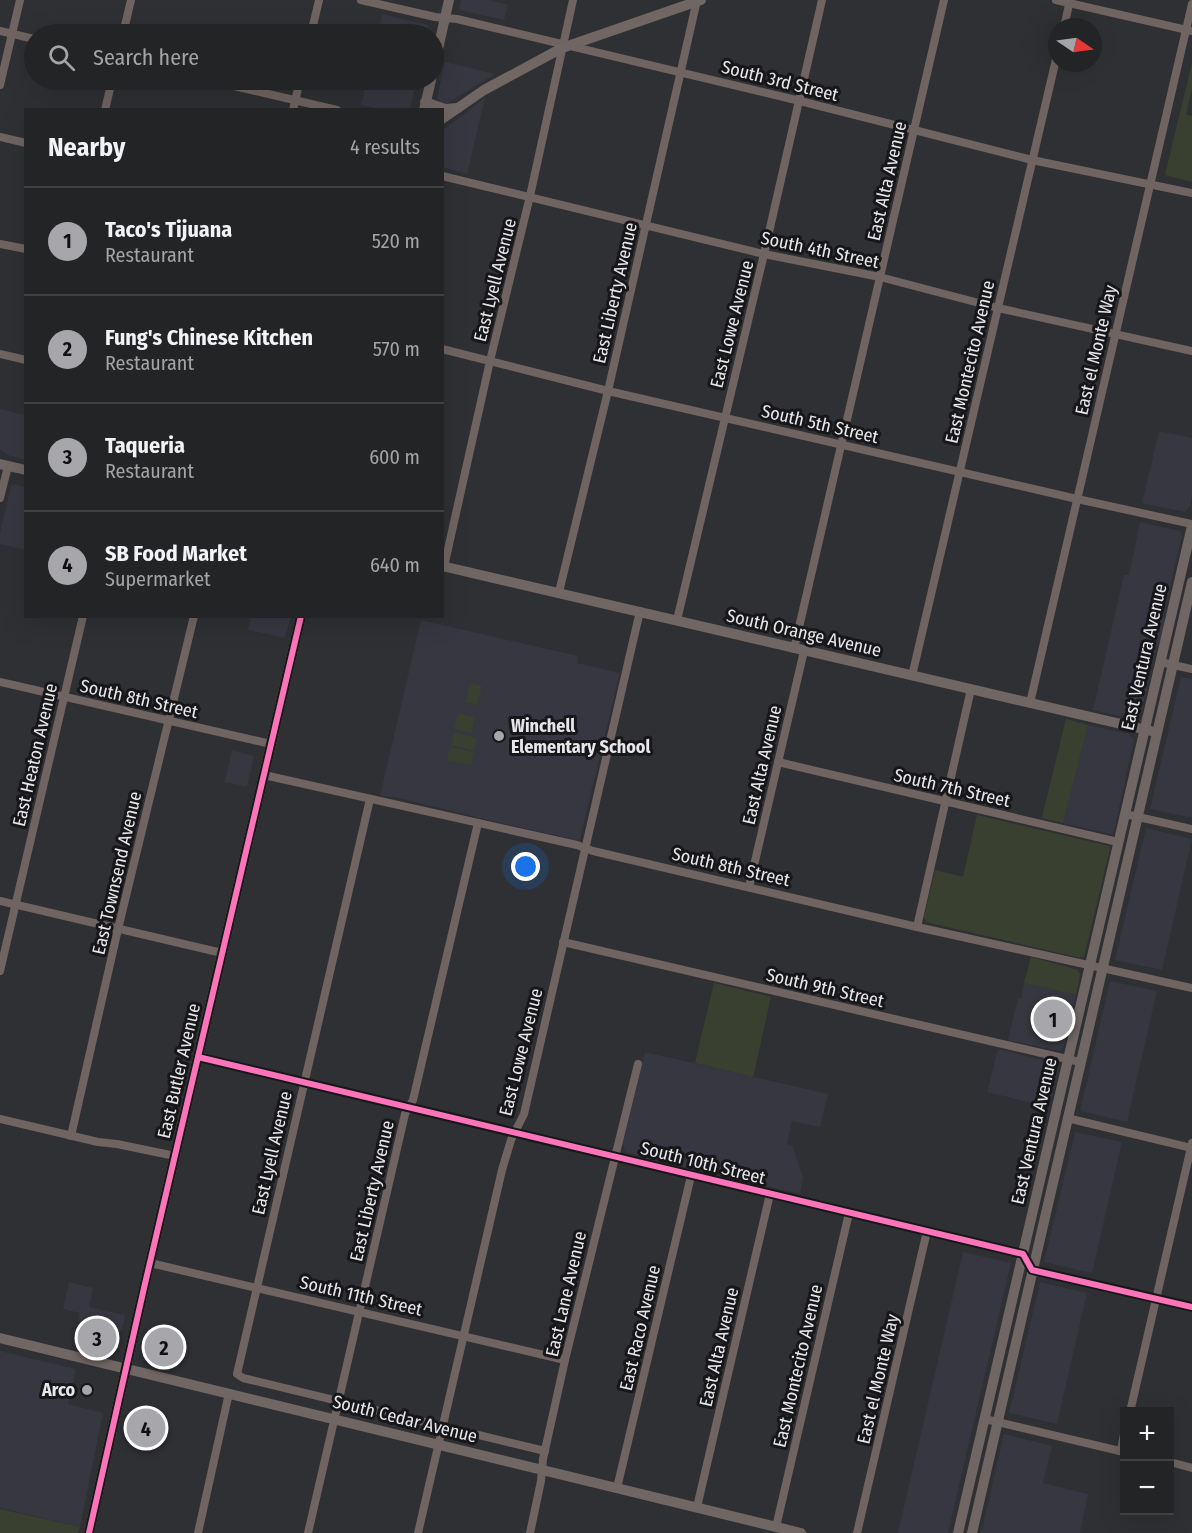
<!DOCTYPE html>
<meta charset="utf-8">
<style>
:root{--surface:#232426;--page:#2f3032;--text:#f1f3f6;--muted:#a3a4a7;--line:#404143;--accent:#a7a7ab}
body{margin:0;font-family:"Fira Sans Condensed",sans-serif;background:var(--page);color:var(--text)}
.controls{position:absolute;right:18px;bottom:18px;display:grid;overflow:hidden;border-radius:0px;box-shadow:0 6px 24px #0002}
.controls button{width:54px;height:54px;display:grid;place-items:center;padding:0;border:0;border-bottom:2px solid var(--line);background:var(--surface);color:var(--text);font:30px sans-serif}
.compass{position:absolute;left:1048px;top:18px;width:54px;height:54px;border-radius:50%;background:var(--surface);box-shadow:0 6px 24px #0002;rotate:103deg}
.you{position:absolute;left:526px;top:867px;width:21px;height:21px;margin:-15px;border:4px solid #fff;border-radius:50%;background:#1a73e8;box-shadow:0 0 0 9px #1a73e833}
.badge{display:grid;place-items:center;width:39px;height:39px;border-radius:50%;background:var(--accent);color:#111;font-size:20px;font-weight:700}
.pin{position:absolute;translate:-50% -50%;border:3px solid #fff;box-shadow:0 2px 6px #0006}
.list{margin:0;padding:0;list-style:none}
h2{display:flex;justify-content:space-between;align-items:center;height:78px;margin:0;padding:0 24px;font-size:26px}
h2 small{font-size:20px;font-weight:400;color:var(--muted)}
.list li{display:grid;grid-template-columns:39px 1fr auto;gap:18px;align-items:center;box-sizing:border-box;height:108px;padding:0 24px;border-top:2px solid var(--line)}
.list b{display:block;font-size:22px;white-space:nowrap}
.list p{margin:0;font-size:20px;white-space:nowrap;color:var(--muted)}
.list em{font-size:20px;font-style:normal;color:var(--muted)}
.icon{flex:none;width:33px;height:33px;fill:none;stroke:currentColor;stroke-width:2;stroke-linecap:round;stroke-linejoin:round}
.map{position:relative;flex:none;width:1192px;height:1533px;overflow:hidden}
.search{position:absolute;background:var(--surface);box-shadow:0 6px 24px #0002;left:24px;top:24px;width:420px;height:66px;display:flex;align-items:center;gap:15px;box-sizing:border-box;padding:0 21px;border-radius:33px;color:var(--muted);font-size:22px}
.panel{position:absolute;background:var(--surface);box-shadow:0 6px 24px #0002;left:24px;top:108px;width:420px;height:510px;border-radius:0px}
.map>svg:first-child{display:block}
.built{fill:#363740}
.green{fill:#394030}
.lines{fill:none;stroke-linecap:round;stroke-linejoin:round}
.street{stroke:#6f6461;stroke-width:8}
.secondary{stroke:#706664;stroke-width:10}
.cycleway-casing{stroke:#17171a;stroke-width:10}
.cycleway{stroke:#fb73b8;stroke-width:6}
.poi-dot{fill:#a7a7ab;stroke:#17171a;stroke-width:2}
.labels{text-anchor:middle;stroke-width:6;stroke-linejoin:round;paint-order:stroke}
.street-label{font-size:18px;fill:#e7e7eb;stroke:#17171a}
.poi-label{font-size:18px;font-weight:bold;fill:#e7e7eb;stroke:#17171a;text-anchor:start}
</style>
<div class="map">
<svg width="1192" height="1533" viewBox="0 0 1192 1533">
<rect width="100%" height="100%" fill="#2f3033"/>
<g class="built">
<path d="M461,0H489L508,5L504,20L459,10Z"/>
<path d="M382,14L428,25V34H397L379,30Z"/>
<path d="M445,62L495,74L446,104L440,103L437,98Z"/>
<path d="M367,80H417L410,109H381L361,105Z"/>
<path d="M485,98L467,174L443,167V130Z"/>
<path d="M0,409L25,415V460L10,456L0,450Z"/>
<path d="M1159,431L1192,438V495L1190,506L1185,512L1142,503Z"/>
<path d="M14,484L25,487V550L0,544V533L11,486Z"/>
<path d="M1140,522L1180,531L1182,535L1164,614L1165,626L1159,644L1156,648L1140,717L1137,720L1093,710L1124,575H1129Z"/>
<path d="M251,617V616L291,617L285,638L248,630Z"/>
<path d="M421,620L578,656L577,663L620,673L580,838L577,840L497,822L395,797L380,796Z"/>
<path d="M1181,677L1192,679V818L1150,809Z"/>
<path d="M1088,725L1128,734L1134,740L1114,831L1111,834L1063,823Z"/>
<path d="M232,750L254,756L247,787L225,782Z"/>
<path d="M1146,828L1192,839L1162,970L1115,960Z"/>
<path d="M1110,981L1157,991L1127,1122L1080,1111Z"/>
<path d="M1024,983L1076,995L1064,1046L1060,1051L1008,1040L1018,998L1021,999Z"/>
<path d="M998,1049L1057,1064L1058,1071L1049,1107L987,1092Z"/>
<path d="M645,1052L828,1094L820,1127L792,1121L787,1144L792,1145L803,1177L800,1194L625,1152L623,1144Z"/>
<path d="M1075,1132L1122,1142L1092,1273L1044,1262Z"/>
<path d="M963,1252L1011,1263L948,1533H898Z"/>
<path d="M69,1282L93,1288L89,1307L125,1315L122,1331L78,1321L80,1313L63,1309Z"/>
<path d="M1040,1282L1087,1293L1057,1424L1009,1413Z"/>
<path d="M148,1329L186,1338L179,1369L144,1361L142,1357Z"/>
<path d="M0,1351L76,1369L68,1404L103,1413L80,1527L0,1508Z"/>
<path d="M1004,1434L1052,1446L1043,1483L1088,1494L1080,1533H981Z"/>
</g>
<g class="green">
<path d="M1192,63V89L1186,115L1192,116V182L1165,175Z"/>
<path d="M470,683L482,686L477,705L466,702Z"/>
<path d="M458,713L475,717L471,733L454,729Z"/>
<path d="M1066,719L1088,725L1063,823L1042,818Z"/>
<path d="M454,732L477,738L474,751L451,745Z"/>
<path d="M450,747L474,752L471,765L447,760Z"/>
<path d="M977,815L1109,846L1110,849L1084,957L1081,958L926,922L924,917L935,870L963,877Z"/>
<path d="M1031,957L1078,970L1080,975L1076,995L1024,983Z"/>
<path d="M714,983L771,997L753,1077L695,1063Z"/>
<path d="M0,1509L80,1527L78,1533H0Z"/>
</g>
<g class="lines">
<g class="street">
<path d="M361,0L435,17L457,19L800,101L1032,160L1192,193"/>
<path d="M1056,0L1192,31"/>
<path d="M1064,27L1070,0"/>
<path d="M0,31L34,39"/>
<path d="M123,34L131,0"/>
<path d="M311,34L319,0"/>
<path d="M208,80L337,110"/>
<path d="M0,85L20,0"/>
<path d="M105,110L112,80"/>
<path d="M293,110L300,80"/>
<path d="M0,137L26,143"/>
<path d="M442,176L764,254L880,277L998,308L1192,351"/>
<path d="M0,244L26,249"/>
<path d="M442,349L608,391L1077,499L1192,524"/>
<path d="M0,354L26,360"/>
<path d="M0,498L8,466"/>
<path d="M444,567L490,361L530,196L573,0"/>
<path d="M559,592L608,391L697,0"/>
<path d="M677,620L764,254L822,0"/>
<path d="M794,649L944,0"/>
<path d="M1160,662L1192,669"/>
<path d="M912,676L1057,55"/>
<path d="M0,682L271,744"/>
<path d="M1030,703L1192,4"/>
<path d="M778,762L1118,842"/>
<path d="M264,775L577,845L593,851L917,927L1192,988"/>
<path d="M370,799L237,1374L243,1378L545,1451"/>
<path d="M1125,814L1192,829"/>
<path d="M749,887L804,651"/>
<path d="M0,901L222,953"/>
<path d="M917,927L971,689"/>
<path d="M563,942L1080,1062"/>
<path d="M0,971L83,616"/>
<path d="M198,1057L1023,1254L1032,1270L1192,1307"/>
<path d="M1067,1118L1192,1148"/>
<path d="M0,1119L98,1142L117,1144L175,1156"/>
<path d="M71,1136L118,929L194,616"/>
<path d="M150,1263L565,1360"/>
<path d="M1130,1412L1192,1143"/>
<path d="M985,1419L1124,1452"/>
<path d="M1121,1451L1124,1434"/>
<path d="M1170,1462L1192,1468"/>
<path d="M617,1488L691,1176"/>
<path d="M697,1507L770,1194"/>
<path d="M776,1527L849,1213"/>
<path d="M198,1533L229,1393"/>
<path d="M308,1533L405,1114L413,1100L478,823"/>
<path d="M418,1533L502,1170L511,1140L524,1114L640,611"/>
<path d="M530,1533L541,1481L543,1459L565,1360L638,1064"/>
<path d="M857,1533L927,1231"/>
</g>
<g class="secondary">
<path d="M434,67L449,0"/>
<path d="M425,102L445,109L458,108"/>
<path d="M424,110L431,80"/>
<path d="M442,119L484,90L562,48L701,0"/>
<path d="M0,464L26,470"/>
<path d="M442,566L1151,731"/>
<path d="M0,1338L801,1533"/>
<path d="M89,1533L144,1288L301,616"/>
<path d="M958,1533L1192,526"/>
<path d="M972,1533L1192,582"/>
</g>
<defs>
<g id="cycleway">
<path d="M198,1057L1023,1254L1032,1270L1192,1307"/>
<path d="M89,1533L144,1288L301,616"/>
</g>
</defs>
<use href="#cycleway" class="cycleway-casing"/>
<use href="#cycleway" class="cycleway"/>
</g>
<g class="poi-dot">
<circle cx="499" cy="736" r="6"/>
<circle cx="87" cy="1390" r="6"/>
</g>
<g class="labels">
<g class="street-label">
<text transform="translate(780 81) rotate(14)" y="6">South 3rd Street</text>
<text transform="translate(887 181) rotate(-77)" y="6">East Alta Avenue</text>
<text transform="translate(820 250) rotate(12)" y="6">South 4th Street</text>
<text transform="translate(495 280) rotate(-76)" y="6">East Lyell Avenue</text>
<text transform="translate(615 293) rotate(-77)" y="6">East Liberty Avenue</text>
<text transform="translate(732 324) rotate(-76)" y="6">East Lowe Avenue</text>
<text transform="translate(1096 350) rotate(-77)" y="6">East el Monte Way</text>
<text transform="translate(970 362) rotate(-77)" y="6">East Montecito Avenue</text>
<text transform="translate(820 424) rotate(13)" y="6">South 5th Street</text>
<text transform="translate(804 633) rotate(13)" y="6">South Orange Avenue</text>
<text transform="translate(1144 657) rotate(-77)" y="6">East Ventura Avenue</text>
<text transform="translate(139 699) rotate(13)" y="6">South 8th Street</text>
<text transform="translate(35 755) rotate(-77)" y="6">East Heaton Avenue</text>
<text transform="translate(762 765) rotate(-77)" y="6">East Alta Avenue</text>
<text transform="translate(952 788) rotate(13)" y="6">South 7th Street</text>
<text transform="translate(731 867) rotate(13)" y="6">South 8th Street</text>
<text transform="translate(117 873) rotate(-77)" y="6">East Townsend Avenue</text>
<text transform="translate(825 988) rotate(13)" y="6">South 9th Street</text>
<text transform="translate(521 1052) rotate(-76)" y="6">East Lowe Avenue</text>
<text transform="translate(179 1071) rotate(-77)" y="6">East Butler Avenue</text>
<text transform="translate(1034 1131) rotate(-77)" y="6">East Ventura Avenue</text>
<text transform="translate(272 1153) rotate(-77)" y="6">East Lyell Avenue</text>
<text transform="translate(703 1163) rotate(14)" y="6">South 10th Street</text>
<text transform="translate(372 1191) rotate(-77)" y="6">East Liberty Avenue</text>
<text transform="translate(566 1294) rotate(-77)" y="6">East Lane Avenue</text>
<text transform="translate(361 1296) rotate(13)" y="6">South 11th Street</text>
<text transform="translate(640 1328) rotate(-77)" y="6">East Raco Avenue</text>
<text transform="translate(719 1347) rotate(-77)" y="6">East Alta Avenue</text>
<text transform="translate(798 1366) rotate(-77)" y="6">East Montecito Avenue</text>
<text transform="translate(878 1379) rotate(-77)" y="6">East el Monte Way</text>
<text transform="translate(405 1419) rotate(14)" y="6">South Cedar Avenue</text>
</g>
<g class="poi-label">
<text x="511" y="732">Winchell<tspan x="511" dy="21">Elementary School</tspan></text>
<text x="75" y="1396" text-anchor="end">Arco</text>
</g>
</g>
</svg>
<div class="controls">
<button>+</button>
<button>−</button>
</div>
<svg class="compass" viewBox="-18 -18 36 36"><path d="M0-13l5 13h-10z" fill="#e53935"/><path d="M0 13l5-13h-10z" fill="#a3a4a7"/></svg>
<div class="you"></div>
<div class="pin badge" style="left:1053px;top:1019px">1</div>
<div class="pin badge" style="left:164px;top:1347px">2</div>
<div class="pin badge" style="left:97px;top:1338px">3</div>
<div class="pin badge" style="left:146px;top:1428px">4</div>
<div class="search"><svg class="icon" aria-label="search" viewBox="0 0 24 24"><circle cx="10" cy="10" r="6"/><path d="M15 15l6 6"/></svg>Search here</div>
<section class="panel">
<h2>Nearby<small>4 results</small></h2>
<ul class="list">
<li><span class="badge">1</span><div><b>Taco's Tijuana</b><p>Restaurant</p></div><em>520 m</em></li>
<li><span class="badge">2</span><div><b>Fung's Chinese Kitchen</b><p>Restaurant</p></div><em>570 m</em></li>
<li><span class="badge">3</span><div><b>Taqueria</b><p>Restaurant</p></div><em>600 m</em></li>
<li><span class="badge">4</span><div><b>SB Food Market</b><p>Supermarket</p></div><em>640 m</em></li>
</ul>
</section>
</div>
